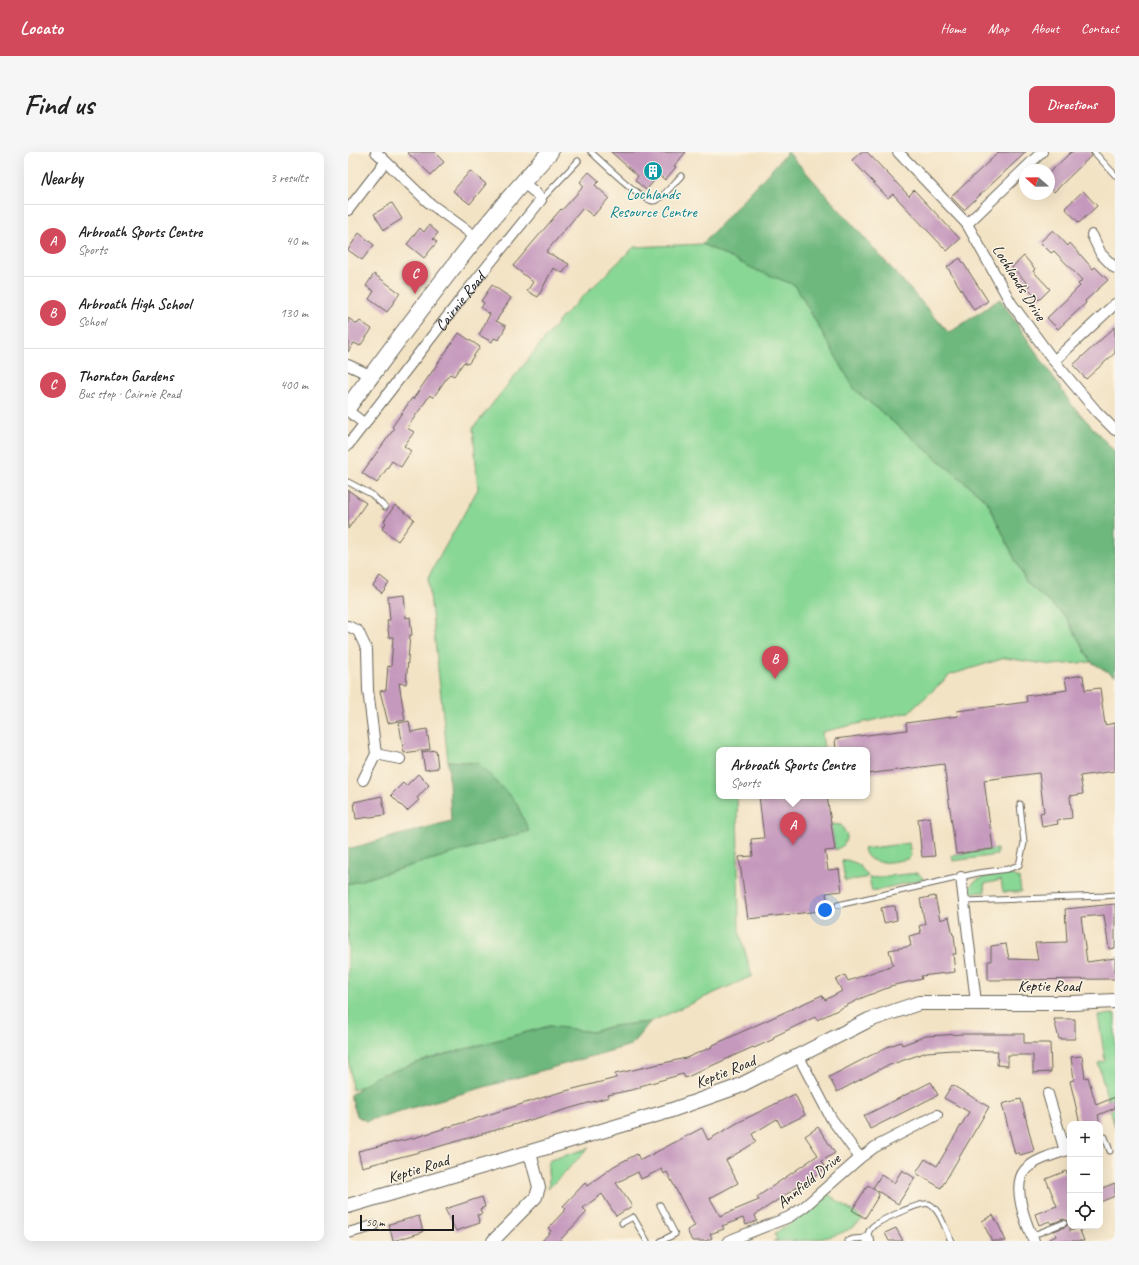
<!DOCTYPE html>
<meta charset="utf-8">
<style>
:root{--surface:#fff;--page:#f6f6f6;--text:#222;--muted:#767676;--line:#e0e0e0;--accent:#d1495b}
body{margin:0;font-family:Caveat,sans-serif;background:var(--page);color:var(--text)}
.controls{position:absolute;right:12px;bottom:12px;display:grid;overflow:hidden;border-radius:8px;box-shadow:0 4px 16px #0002}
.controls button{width:36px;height:36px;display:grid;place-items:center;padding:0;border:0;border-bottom:1px solid var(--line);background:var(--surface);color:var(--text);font:20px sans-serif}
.compass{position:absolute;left:671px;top:12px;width:36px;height:36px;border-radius:50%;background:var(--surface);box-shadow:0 4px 16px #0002;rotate:290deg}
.scale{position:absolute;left:12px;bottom:10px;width:94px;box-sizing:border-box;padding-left:4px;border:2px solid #1c1c1c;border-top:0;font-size:11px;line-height:14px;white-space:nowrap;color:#1c1c1c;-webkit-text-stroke:3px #fcf5e5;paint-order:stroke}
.you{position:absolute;left:477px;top:758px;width:14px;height:14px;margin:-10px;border:3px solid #fff;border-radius:50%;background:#1a73e8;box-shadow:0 0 0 6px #1a73e833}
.badge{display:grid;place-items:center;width:26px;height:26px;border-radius:50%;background:var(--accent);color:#fff;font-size:13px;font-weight:700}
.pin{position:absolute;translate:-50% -33px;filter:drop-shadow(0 1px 2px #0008)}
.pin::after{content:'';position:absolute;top:21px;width:14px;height:12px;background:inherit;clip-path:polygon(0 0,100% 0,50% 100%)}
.popup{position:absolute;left:368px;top:595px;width:154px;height:52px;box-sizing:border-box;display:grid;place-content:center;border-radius:8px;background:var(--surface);filter:drop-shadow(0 1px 3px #0005);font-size:13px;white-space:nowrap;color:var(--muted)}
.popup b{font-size:15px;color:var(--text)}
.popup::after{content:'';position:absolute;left:50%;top:100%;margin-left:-8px;border:8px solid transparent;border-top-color:var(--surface)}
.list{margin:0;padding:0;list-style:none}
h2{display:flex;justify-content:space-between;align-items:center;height:52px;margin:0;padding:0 16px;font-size:17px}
h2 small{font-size:13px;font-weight:400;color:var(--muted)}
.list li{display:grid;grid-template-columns:26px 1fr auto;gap:12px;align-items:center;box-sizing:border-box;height:72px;padding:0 16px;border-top:1px solid var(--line)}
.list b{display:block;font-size:15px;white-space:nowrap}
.list p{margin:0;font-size:13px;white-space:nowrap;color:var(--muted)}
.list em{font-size:13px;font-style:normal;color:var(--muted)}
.icon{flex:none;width:22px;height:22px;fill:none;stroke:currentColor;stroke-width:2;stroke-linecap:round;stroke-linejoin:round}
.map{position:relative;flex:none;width:767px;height:1089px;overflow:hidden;border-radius:8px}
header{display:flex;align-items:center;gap:24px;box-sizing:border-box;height:56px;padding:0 20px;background:var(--accent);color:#fff}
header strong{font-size:19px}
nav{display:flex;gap:22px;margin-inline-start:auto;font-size:14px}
.intro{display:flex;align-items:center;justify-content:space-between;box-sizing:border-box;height:96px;padding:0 24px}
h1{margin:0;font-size:28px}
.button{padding:10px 18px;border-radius:8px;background:var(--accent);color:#fff;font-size:14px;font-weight:700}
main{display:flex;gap:24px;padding:0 24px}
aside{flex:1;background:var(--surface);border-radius:8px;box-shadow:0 4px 16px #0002}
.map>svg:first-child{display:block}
.green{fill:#89d795;stroke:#527a58}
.forest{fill:#6eb87e;stroke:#456a4d}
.building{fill:#c599bd}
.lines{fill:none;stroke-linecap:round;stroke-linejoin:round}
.service-casing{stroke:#676257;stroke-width:7}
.minor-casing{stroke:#676257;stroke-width:12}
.tertiary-casing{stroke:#676257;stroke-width:14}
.secondary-casing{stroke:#676257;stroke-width:16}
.primary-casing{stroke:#676257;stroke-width:18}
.service{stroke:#fff;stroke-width:5}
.minor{stroke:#fff;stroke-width:10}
.tertiary{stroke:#fff;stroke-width:12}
.secondary{stroke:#fff;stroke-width:14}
.primary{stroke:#fff;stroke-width:16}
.labels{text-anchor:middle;stroke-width:3;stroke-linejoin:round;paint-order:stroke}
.culture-label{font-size:16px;fill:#0d838f;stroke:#fcf5e5}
.street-label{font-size:16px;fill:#1c1c1c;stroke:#fcf5e5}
</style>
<header>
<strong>Locato</strong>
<nav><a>Home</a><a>Map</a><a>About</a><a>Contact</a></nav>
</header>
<div class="intro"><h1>Find us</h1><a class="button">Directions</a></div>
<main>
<aside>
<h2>Nearby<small>3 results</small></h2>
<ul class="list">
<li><span class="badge">A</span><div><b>Arbroath Sports Centre</b><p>Sports</p></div><em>40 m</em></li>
<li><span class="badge">B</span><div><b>Arbroath High School</b><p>School</p></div><em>130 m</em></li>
<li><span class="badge">C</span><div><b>Thornton Gardens</b><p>Bus stop · Cairnie Road</p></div><em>400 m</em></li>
</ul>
</aside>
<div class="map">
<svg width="767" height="1089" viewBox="0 0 767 1089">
<rect width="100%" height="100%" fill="#fcf5e5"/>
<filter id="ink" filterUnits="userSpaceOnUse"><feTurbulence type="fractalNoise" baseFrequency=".025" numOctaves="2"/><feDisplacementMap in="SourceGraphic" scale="8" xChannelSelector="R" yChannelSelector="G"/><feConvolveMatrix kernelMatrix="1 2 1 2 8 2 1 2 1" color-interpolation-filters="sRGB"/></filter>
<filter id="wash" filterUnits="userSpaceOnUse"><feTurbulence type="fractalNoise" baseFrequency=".012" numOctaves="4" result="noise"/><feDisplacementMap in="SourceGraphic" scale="16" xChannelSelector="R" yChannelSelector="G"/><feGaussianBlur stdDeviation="0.9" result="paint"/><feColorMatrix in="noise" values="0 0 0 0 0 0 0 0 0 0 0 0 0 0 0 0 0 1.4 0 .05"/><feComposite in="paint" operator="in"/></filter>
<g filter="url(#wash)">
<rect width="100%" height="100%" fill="#f3e3c5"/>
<g class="green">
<path d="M354,92L410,118L447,133L507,238L639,349L678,430L718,465L743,510L704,513L657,506L602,523L561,560L474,580L476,598H371V644H389L391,778L404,824L302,870L264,874L244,880L201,874L80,907L4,938L0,895V732L180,679L130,611L100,609L80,425L130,337L125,276L215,164L286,95Z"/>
<path d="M483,672L493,673L499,683L496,693L487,698Z"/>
<path d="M561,691L563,704L560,707C547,709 520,717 516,697Z"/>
<path d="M649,697V703L605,709L604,703Z"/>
<path d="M499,708L510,712L520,724L516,726L497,729L494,709Z"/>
<path d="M570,721L576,727L524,739L521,726Z"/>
<path d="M662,722L671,726L673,740H655L653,728L636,732L637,740L619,741C625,722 646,724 662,722Z"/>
<path d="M767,862V975L750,911L757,909L750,863Z"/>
<path d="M241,996L200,1037C203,1026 197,1018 202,1008Z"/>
<path d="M480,1042L515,1067C493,1089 457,1089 425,1089L429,1088L427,1081L464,1057Z"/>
</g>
<g class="forest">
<path d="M440,0L601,181L652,147L724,253L767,300V524L743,510L718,465L678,430L639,349L507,238L447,133L410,119L354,92Z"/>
<path d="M100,609L130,611L168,650L181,679L0,732V697L103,669Z"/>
<path d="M302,870L283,893L18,969L9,964L2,943L27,925L80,907L202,874L244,880L264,874Z"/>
</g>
<g id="blocks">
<g class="building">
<path d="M59,0H86L96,10L83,23Z"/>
<path d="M263,0H338L326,14L328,15L317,28L311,23L298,38L287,28L290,24Z"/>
<path d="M513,0H519L561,44L566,38L612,87L599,99L545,42L540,46L504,8Z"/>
<path d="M651,0H678L616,58L603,45Z"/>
<path d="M723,0H742L744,3L706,40L701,34V21Z"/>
<path d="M122,19L138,32L122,52L105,39Z"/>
<path d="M241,20L251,29L247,33L261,46L245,64L235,56L198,100L221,112L215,121L205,116L190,145L179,139L185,130L165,114L213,57L214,58L236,34L232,30Z"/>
<path d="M735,39L749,54L731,71L717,56Z"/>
<path d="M44,51L54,67L36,78L26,62Z"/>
<path d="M81,73L90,81L85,87L89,90L76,106L59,92L72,76L76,80Z"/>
<path d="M705,78L720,94L722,91L745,117L747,115L760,128L737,149L738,151L710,177L699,166L732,134L730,132L734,128L706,99L703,101L692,90Z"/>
<path d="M11,81L26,93L14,108L0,98Z"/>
<path d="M676,104L687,117L685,119L702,137L691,148L680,136L682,134L664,115Z"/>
<path d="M612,106L640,149L626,158L599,115Z"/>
<path d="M26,122L52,141L39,160L21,147L26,139L18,134Z"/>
<path d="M144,133L163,146L148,169L158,174L151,188L146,186L144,190L131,183L142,162L133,156L136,151L133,149Z"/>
<path d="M0,166L9,172L12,169L24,177L12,194L6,191L0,200Z"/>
<path d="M767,175V201L738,227L725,213Z"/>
<path d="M111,181L132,195L120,212L116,210L106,224L102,222L100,224L85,246L82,243L59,276L66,280L56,294L63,299L53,315L44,309L29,331L14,321L46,277L44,275L64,246L65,247Z"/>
<path d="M0,338L18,351L0,377Z"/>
<path d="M47,353L66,367L50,389L34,377L38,371L36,369Z"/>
<path d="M32,424L41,431L34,441L25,434Z"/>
<path d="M56,443L58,466L62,465L64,483H62L58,532L51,531L57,568L40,571L32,539L38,538L40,514L43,515L45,485H41L39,468H42L40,445Z"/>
<path d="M735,523L737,538L752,536L757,573L767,571V619L732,624L735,642L722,644L724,666L709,668L710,672L694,675L692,661L696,660L691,621L636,628L645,697L608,702L596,612L519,622V598H488L487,587L559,578L558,571L610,564L609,559L679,550L678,544L719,538L717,526Z"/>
<path d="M61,569L63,580L79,577L82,597L56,601L51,571Z"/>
<path d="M88,598L90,616L77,618L74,600Z"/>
<path d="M70,622L81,633L69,646L71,648L59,659L43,643L55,631L58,634Z"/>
<path d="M34,644L37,663L8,667L6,650Z"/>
<path d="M411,644H479L487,698L477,699L480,718L491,717L494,739L478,741L481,758L400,767L391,705L405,704L403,687L416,686Z"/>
<path d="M582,665L587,704L574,705L570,667Z"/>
<path d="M587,744L592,768L601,765L605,783H606L608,802H605L607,820L573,824L574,827L542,834V835L516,845L469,868L467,865L425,885L426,887L406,896L405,895L337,926L335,922L292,934V936L260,943L261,945L79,998L14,1015L10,999L69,985L206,942L268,926L267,922L338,906L364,895L363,894L474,843L477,848L494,839L488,828L497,823L500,829L545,813L541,798L563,794L561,784L573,781L571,774L577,772L572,747Z"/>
<path d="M767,752V796L761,797L756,763L733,765L739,810L767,806V827L640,828V809H643V794L658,792L661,807L690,808L687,791L719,790L717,757Z"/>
<path d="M543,754H547L549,768L536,771L533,756Z"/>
<path d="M706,867H727V887H711Z"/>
<path d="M615,882H676V891H702L703,920L685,921V903H660V914L649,913L650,899L605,898L579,900L536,915L489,940L481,925L539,895L553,890L554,893L578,884Z"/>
<path d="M734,904L737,926L740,925L748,953L767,945V956L750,963L752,972H732L722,929L726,928L723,905Z"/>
<path d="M583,930L590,943L522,977L516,964Z"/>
<path d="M604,933L641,955L593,1036L568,1021L577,1007L589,1014L621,960L596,946Z"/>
<path d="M447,942L457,963L433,975L429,967L404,982L408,990L378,1008L390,1031L362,1046L372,1064L411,1048L409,1045L470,1003L457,984L470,975L487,1001L474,1009L478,1016L407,1063L409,1069L398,1073L395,1066L374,1074L376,1077L362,1082L364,1086L358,1089H344L339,1078L347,1074L319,1020L316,1022L314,1017L293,1027L290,1020L268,1031L284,1054L268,1064L254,1042L235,1056L239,1060L211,1089H194L203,1079L200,1076L218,1057L215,1054L237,1031L239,1034L266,1014L289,1002L292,1008L295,1007L354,976L360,988L391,970Z"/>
<path d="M673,947L686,999L672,1003L671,1000L667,1002L654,952Z"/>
<path d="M554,1018L567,1026L550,1052L525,1036L533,1023L546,1031Z"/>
<path d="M718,1019L722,1029V1079L731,1076L736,1089H698L708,1084L706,1079L719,1074L720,1069L715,1067L703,1072L702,1069L691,1073L687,1062L709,1054L698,1027Z"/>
<path d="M767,1031V1044L752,1050V1037Z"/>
<path d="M520,1033L529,1039L531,1043L517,1066L504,1058Z"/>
<path d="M134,1045L137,1055L132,1057L134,1062L129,1063L132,1071L108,1079L97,1057Z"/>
<path d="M645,1063L652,1076L658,1089H644L634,1069Z"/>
<path d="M71,1064L75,1080L45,1089L41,1072Z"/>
<path d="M548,1076L555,1089H541L537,1081Z"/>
</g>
</g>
</g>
<g filter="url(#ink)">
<use href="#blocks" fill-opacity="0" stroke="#676257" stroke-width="1"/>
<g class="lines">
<defs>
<g id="service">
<path d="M243,0C252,8 296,51 306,49C313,48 327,30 333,24"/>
<path d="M746,0L767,23"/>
<path d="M193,48L230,9"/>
<path d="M0,330L23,342L37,355"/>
<path d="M616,749L756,744L767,743"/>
<path d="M490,753L630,721L660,717L671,713L676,691L672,652"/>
<path d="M752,986L757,985L762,999"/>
<path d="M312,1053L327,1082L313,1089"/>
<path d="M274,1071L285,1065L299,1089"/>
<path d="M683,1084L716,1071"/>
<path d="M500,1089L505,1087L519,1086C520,1081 520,1079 524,1075C530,1069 574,1049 581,1052C592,1057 598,1079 603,1089"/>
</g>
<g id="minor">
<path d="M28,0L80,50L128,85"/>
<path d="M550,0L619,72L663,151L706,209L749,260L767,278"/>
<path d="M0,58L37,10"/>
<path d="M619,72L694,0"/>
<path d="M744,83L753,102L767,116"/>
<path d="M706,209L767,152"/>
<path d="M0,213L24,224"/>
<path d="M0,259L17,272"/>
<path id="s1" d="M0,293L116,143L193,48L188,41L174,30"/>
<path d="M0,474L10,479L19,498L20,538L28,602"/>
<path d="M15,628L28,602L52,607"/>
<path d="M613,725L628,850"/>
<path d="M451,905L483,966L512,1006"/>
<path d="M700,942L717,999"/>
<path d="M0,1081L25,1074"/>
<path d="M519,1086L521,1089"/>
<path d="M380,1089L441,1065L456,1055L512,1006L527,995L589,963"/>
<path d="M686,1089C678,1072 663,1034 677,1018C687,1007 708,1002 722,997"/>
</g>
<path id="tertiary" d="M145,1089L188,1045L191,1035L182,1001"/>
<path id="secondary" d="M0,1054L321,959L389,935L521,868L571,851H725L767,849"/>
<path id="primary" d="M0,255C65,168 128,80 202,0"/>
</defs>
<use href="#service" class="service-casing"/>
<use href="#minor" class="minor-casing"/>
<use href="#tertiary" class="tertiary-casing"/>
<use href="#secondary" class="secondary-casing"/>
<use href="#primary" class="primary-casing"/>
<use href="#service" class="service"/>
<use href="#minor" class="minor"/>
<use href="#tertiary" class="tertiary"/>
<use href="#secondary" class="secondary"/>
<use href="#primary" class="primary"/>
</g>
</g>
<defs>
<symbol id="building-disc" viewBox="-11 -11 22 22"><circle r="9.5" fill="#0f9aa8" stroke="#fcf5e5"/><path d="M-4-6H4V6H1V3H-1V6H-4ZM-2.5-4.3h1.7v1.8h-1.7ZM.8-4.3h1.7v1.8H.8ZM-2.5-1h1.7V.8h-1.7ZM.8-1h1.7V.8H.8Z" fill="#fff"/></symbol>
</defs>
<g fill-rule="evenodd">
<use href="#building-disc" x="294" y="8" width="22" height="22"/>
</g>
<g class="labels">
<g class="culture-label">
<text x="305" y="47">Lochlands<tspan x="305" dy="18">Resource Centre</tspan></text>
</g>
<g class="street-label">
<text transform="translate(672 130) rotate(58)" y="6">Lochlands Drive</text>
<text dy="6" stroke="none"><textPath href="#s1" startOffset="182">Cairnie Road</textPath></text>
<text x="701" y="839">Keptie Road</text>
<text transform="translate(377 919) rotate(-22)" y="6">Keptie Road</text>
<text transform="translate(70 1016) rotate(-17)" y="6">Keptie Road</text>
<text transform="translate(460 1028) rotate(-39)" y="6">Annfield Drive</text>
</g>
</g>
</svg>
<div class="controls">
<button>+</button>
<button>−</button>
<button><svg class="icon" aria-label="locate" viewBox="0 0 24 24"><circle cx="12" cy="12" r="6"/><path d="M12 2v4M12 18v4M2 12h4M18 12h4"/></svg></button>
</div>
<svg class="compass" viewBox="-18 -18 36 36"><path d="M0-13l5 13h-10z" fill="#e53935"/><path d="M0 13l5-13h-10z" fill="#767676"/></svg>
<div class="scale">50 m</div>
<div class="you"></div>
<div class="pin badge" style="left:445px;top:693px">A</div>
<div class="popup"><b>Arbroath Sports Centre</b>Sports</div>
<div class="pin badge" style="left:427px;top:527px">B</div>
<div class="pin badge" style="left:67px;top:142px">C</div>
</div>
</main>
